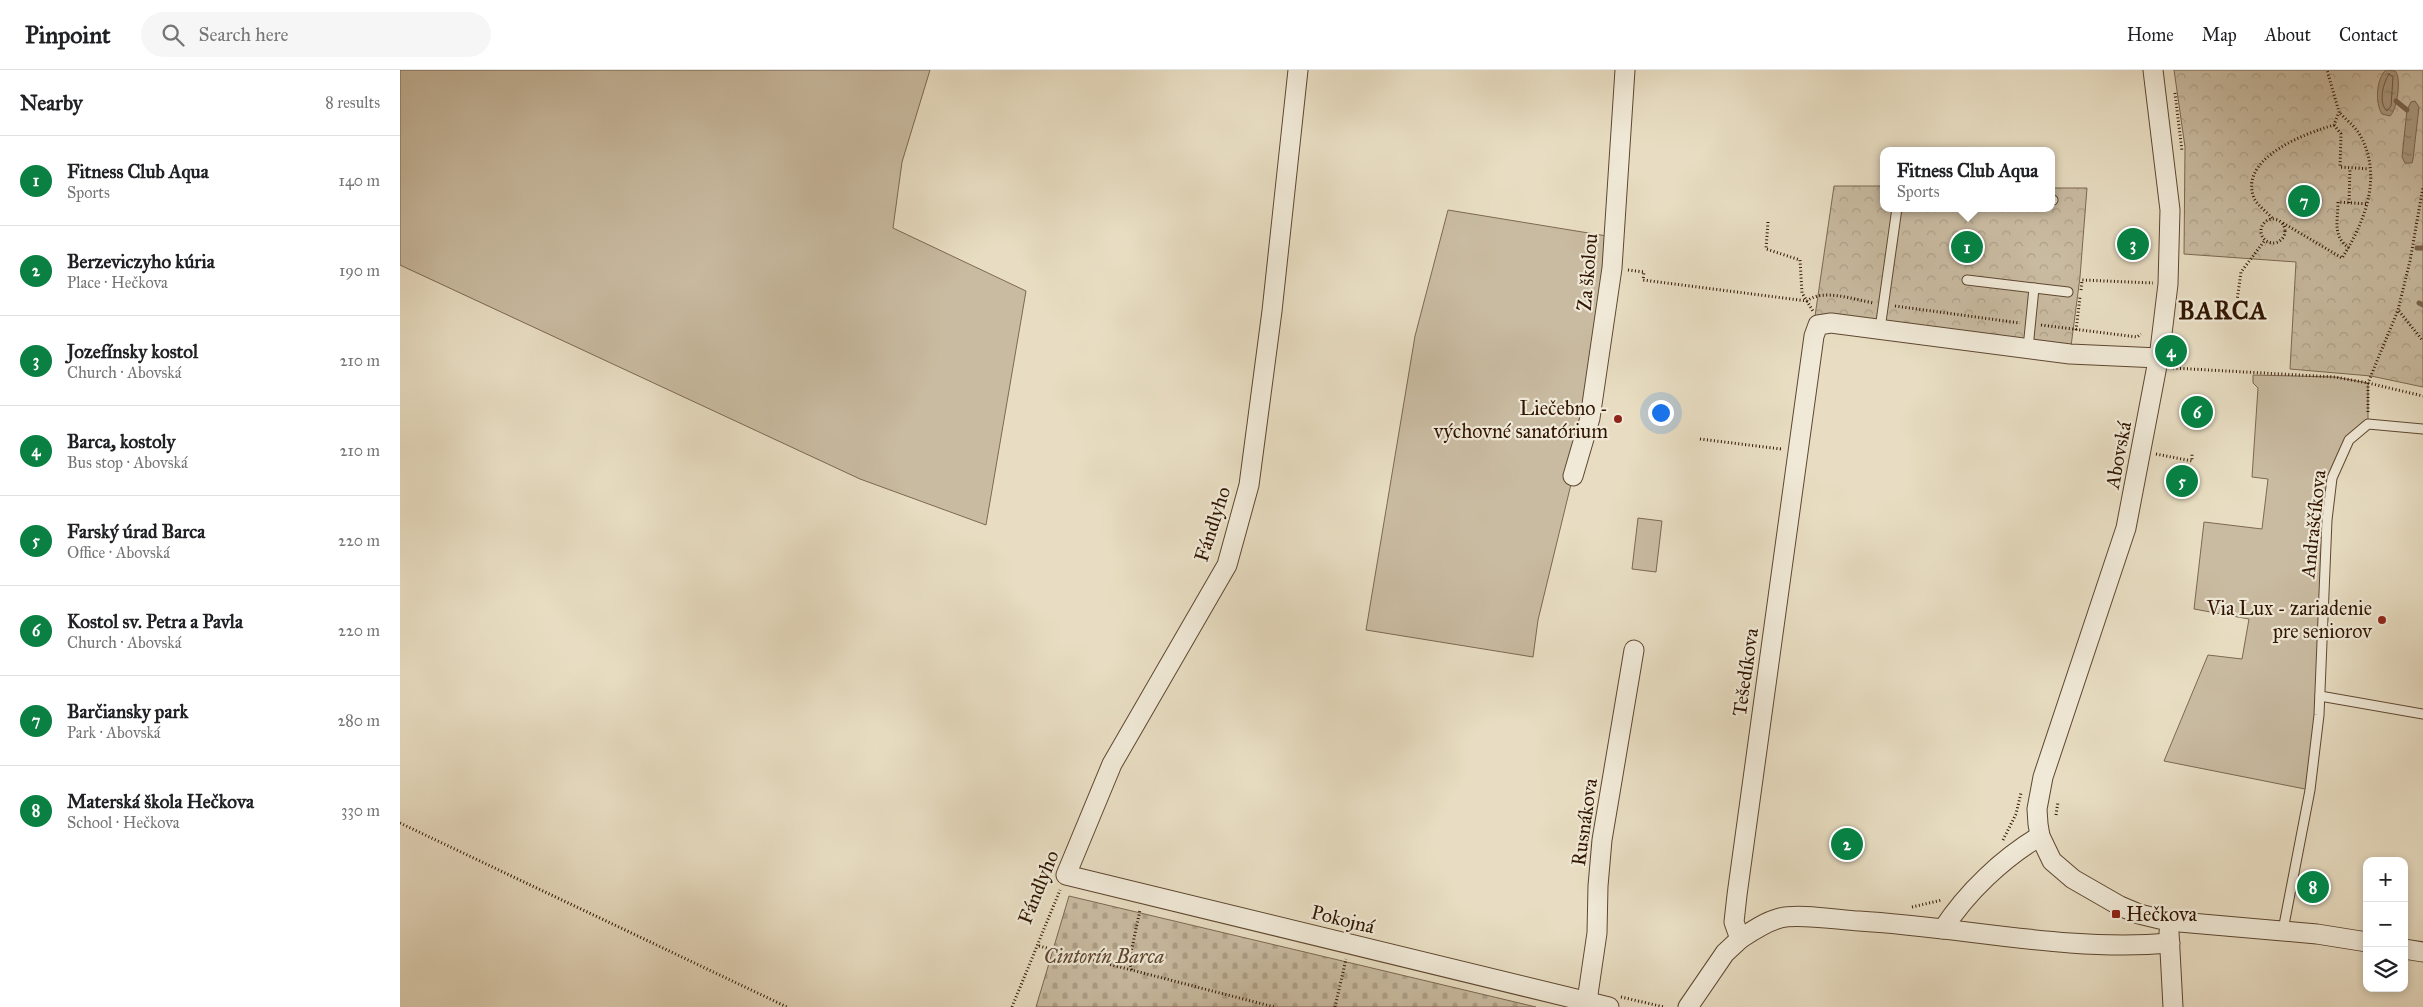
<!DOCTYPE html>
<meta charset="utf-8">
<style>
:root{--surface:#fff;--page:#f6f6f6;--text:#202124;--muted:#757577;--line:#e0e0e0;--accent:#0b8043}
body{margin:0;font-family:"IM FELL Great Primer",serif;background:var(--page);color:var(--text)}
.controls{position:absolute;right:15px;bottom:15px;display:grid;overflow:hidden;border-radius:10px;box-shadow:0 2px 8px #0003}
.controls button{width:45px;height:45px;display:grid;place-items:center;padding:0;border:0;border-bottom:1px solid var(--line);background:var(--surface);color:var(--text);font:25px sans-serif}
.you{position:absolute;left:1260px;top:342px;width:18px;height:18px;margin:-12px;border:4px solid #fff;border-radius:50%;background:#1a73e8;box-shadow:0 0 0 8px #1a73e833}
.badge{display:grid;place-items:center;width:32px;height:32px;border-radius:50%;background:var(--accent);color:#fff;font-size:16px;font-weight:700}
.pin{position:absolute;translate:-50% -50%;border:2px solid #fff;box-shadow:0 1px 5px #0006}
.popup{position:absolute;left:1480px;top:77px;width:175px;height:65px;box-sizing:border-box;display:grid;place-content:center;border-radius:10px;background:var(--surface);filter:drop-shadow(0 1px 4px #0005);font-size:16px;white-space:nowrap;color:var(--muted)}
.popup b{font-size:19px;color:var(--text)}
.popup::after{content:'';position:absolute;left:50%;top:100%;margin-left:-10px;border:10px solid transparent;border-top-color:var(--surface)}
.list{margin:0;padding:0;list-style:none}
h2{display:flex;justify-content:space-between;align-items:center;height:65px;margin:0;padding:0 20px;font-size:21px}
h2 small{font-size:16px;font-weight:400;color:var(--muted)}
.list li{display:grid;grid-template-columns:32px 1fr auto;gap:15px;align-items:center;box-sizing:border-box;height:90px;padding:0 20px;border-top:1px solid var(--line)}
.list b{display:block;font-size:19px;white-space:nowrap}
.list p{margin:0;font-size:16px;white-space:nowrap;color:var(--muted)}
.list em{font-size:16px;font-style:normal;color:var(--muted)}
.icon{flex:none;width:28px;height:28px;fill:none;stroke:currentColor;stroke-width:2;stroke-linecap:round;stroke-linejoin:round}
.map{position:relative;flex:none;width:2023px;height:937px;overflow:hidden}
header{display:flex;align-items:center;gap:30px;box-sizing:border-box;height:70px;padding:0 25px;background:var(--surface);border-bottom:1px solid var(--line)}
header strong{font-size:24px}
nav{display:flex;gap:28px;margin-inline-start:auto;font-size:18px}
.search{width:350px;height:45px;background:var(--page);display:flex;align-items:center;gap:12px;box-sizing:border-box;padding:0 18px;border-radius:28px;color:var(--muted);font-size:19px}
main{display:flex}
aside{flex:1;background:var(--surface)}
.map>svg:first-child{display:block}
.grass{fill:#c9bba1;stroke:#7c6850}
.forest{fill:url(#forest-crowns);stroke:#7c6850}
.cemetery{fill:url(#cemetery-stones);stroke:#7c6850}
.water{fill:url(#water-ripples);stroke:#79644d}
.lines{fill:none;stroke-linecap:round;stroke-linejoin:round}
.shore{stroke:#6c5740;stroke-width:1}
.stream{stroke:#79644d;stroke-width:5}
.service-casing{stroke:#5e4730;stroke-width:11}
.minor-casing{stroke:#5e4730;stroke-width:21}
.path{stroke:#301500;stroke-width:3;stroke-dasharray:1 2.5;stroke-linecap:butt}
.service{stroke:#f0e9d7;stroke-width:9}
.minor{stroke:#f0e9d7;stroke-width:19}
.poi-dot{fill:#8f2418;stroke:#f0e9d7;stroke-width:2}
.labels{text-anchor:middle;stroke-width:4.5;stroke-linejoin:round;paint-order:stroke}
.street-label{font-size:20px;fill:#301500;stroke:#f0e9d7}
.poi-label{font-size:20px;fill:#301500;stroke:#f0e9d7;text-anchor:end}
.park-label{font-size:20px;font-style:italic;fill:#5e4730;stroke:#f0e9d7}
.district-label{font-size:25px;font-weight:bold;letter-spacing:1px;fill:#301500;stroke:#f0e9d7}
</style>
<header>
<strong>Pinpoint</strong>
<div class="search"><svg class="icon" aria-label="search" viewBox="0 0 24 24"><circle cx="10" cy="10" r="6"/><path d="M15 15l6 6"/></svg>Search here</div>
<nav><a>Home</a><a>Map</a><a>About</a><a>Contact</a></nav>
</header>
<main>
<aside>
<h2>Nearby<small>8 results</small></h2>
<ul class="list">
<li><span class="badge">1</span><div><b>Fitness Club Aqua</b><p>Sports</p></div><em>140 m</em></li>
<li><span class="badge">2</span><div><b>Berzeviczyho kúria</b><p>Place · Hečkova</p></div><em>190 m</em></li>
<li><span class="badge">3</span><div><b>Jozefínsky kostol</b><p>Church · Abovská</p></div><em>210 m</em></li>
<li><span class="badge">4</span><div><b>Barca, kostoly</b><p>Bus stop · Abovská</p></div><em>210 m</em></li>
<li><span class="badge">5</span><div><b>Farský úrad Barca</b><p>Office · Abovská</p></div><em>220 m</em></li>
<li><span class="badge">6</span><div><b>Kostol sv. Petra a Pavla</b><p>Church · Abovská</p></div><em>220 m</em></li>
<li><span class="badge">7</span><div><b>Barčiansky park</b><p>Park · Abovská</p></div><em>280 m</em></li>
<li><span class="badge">8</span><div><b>Materská škola Hečkova</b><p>School · Hečkova</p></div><em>330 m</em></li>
</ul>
</aside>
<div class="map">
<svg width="2023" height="937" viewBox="0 0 2023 937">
<defs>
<pattern id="forest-crowns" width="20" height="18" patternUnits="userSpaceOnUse" patternTransform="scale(1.25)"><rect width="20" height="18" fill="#c9bba1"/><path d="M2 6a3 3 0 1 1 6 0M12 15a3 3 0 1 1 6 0" fill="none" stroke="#ada089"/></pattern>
<pattern id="cemetery-stones" width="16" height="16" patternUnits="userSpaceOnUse" patternTransform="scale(1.25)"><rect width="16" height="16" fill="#c9bba1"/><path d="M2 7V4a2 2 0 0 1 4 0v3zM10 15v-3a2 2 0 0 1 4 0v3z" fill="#ada089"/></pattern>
<pattern id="water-ripples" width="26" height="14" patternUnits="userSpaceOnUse" patternTransform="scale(1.25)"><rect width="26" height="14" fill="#a99980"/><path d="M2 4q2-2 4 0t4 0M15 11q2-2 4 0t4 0" fill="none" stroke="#8a7c66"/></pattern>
</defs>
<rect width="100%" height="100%" fill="#e8ddc2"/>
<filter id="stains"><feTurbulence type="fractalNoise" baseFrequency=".004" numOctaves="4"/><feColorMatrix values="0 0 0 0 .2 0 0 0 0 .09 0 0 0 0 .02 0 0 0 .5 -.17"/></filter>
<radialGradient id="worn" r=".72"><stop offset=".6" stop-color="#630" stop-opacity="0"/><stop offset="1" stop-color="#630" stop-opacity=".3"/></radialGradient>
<g class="grass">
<path d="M0,0H530L502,92L493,158L626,221L586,455L460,409L0,195Z"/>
<path d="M1048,140L1213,167L1173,406L1138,550L1133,587L966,560L1015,266Z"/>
<path d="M1853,305L1935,307L1968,313V354L1960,358L1935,396L1910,720L1764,691L1808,585L1842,589L1849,549L1794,539L1804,452L1862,459L1868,409L1852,407L1858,318L1853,313Z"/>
<path d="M1238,448L1262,451L1256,502L1232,499Z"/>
</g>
<g class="forest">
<path d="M1774,0H2023V317L1971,306L1890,299L1896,192L1784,184L1785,77Z"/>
<path d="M1434,116H1483V138H1651V118H1687L1680,207L1670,284L1418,255L1415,246Z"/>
</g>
<path class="cemetery" d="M669,826L1136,937H636Z"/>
<g class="water">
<path d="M1986,0L1995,1C2002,7 1997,40 1990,46L1982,44C1975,33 1976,9 1986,0Z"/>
<path d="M2015,31L2019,37L2013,89L2012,93H2005L2002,87L2007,40L2011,32Z"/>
</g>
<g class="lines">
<path class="shore" d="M1989,4L1993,7L1991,36L1987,41C1978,33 1983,13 1989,4Z"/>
<g class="stream">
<path d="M1996,31L2007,40"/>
<path d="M2017,178H2023"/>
<path d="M2019,233L2023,235"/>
</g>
<defs>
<g id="service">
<path d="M1651,130H1653"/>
<path d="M1567,210L1668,222"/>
<path d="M1480,259L1497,138"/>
<path d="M1628,278L1634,218"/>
<path d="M1920,626L2023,644"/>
<path d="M1883,860L1910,720L1919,645L1927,450L1932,408L1949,370L1968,354L2023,359"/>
</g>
<g id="minor">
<path d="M898,0L872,241L849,415L827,495L712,694L666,805L1209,937"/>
<path d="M1753,0L1770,140L1768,214L1760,280L1726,458L1643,707L1637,739L1638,754L1640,766L1652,791L1673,809L1720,836L1739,844L1768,851L1917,864L1967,872"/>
<path d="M1173,406L1190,348L1212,198L1225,0"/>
<path d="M1543,859C1567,822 1602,789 1640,766"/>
<path d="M1769,862L1773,937"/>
<path d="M1340,869C1352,861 1365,852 1380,848C1398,843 1439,850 1459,851C1563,857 1666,882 1770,873"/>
<path d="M2004,879L2023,882"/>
<path d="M1187,931L1197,863L1198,816L1202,770L1234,580"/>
<path d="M1288,937L1325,883L1340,869L1334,852L1337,825L1414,266L1418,255L1431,253L1670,284L1759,288"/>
</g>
</defs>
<use href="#service" class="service-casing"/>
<use href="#minor" class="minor-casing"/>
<g class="path">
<path d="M1775,23L1782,81"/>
<path d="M1934,55L1941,64L1940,97L1969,99"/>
<path d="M1949,133L1950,98"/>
<path d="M1872,148C1867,142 1857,135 1854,128C1838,88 1906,63 1934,55L1939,42L1927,0"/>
<circle cx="1873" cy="161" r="12"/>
<path d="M1368,152L1366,179L1400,190L1402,223L1413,241"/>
<path d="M1883,153L1942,188C1965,152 1983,106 1960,65C1955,56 1945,49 1939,42"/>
<path d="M1949,178C1932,166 1938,151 1938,132L1968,134"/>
<path d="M1228,200L1244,202L1243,210L1407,231C1423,218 1455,230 1474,233"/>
<path d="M1681,220L1682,210L1753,213"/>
<path d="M1495,236L1620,253"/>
<path d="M1999,241L2023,271"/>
<path d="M1835,245L1841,202L1865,170"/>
<path d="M1641,255L1737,267L1741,264"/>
<path d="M1676,260L1680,227"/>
<path d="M1773,298L1935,307L1968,313L2023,326"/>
<path d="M1968,342V313L1998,240L2010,191L2023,117"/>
<path d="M1300,369L1381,379"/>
<path d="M1756,384L1792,391V383"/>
<path d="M1656,745L1658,732"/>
<path d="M0,753L387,937"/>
<path d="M1603,770L1616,744L1621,723"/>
<path d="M1512,837L1542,830"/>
<path d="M639,876L874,937"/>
<path d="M732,900L729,892L740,840"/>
<path d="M1221,927L1264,937"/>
<path d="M612,937L660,820"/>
<path d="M935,937L946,889"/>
</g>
<use href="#service" class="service"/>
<use href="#minor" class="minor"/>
</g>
<g class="poi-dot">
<circle cx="1218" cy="349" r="5"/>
<circle cx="1982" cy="550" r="5"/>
<rect x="1711" y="839" width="10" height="10" rx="2.5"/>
</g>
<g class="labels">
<g class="street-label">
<text transform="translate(1187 202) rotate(-85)" y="7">Za školou</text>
<text transform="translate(1718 385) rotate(-79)" y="7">Abovská</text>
<text transform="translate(812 454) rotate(-72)" y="7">Fándlyho</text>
<text transform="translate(1913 454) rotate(-84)" y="7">Andraščíkova</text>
<text transform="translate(1345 602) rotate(-82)" y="7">Tešedíkova</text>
<text transform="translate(1184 752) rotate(-82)" y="7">Rusnákova</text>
<text transform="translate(638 817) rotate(-68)" y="7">Fándlyho</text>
<text transform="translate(943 849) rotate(14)" y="7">Pokojná</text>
</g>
<g class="poi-label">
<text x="1208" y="345">Liečebno -<tspan x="1208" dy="23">výchovné sanatórium</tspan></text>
<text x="1972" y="545">Via Lux - zariadenie<tspan x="1972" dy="23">pre seniorov</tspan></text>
<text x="1726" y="851" text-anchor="start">Hečkova</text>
</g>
<g class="park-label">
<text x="704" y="893">Cintorín Barca</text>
</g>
<g class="district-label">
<text x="1823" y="249">BARCA</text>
</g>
</g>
<rect width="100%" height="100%" filter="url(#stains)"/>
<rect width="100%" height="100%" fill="url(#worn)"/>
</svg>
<div class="controls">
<button>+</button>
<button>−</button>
<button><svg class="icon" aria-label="layers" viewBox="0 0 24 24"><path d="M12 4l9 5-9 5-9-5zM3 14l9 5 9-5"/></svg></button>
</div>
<div class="you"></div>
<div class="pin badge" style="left:1567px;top:177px">1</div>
<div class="popup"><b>Fitness Club Aqua</b>Sports</div>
<div class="pin badge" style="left:1447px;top:774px">2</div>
<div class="pin badge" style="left:1733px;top:174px">3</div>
<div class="pin badge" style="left:1771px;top:281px">4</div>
<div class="pin badge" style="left:1782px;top:411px">5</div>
<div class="pin badge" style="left:1797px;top:342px">6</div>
<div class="pin badge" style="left:1904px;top:131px">7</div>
<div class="pin badge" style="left:1913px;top:817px">8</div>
</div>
</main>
